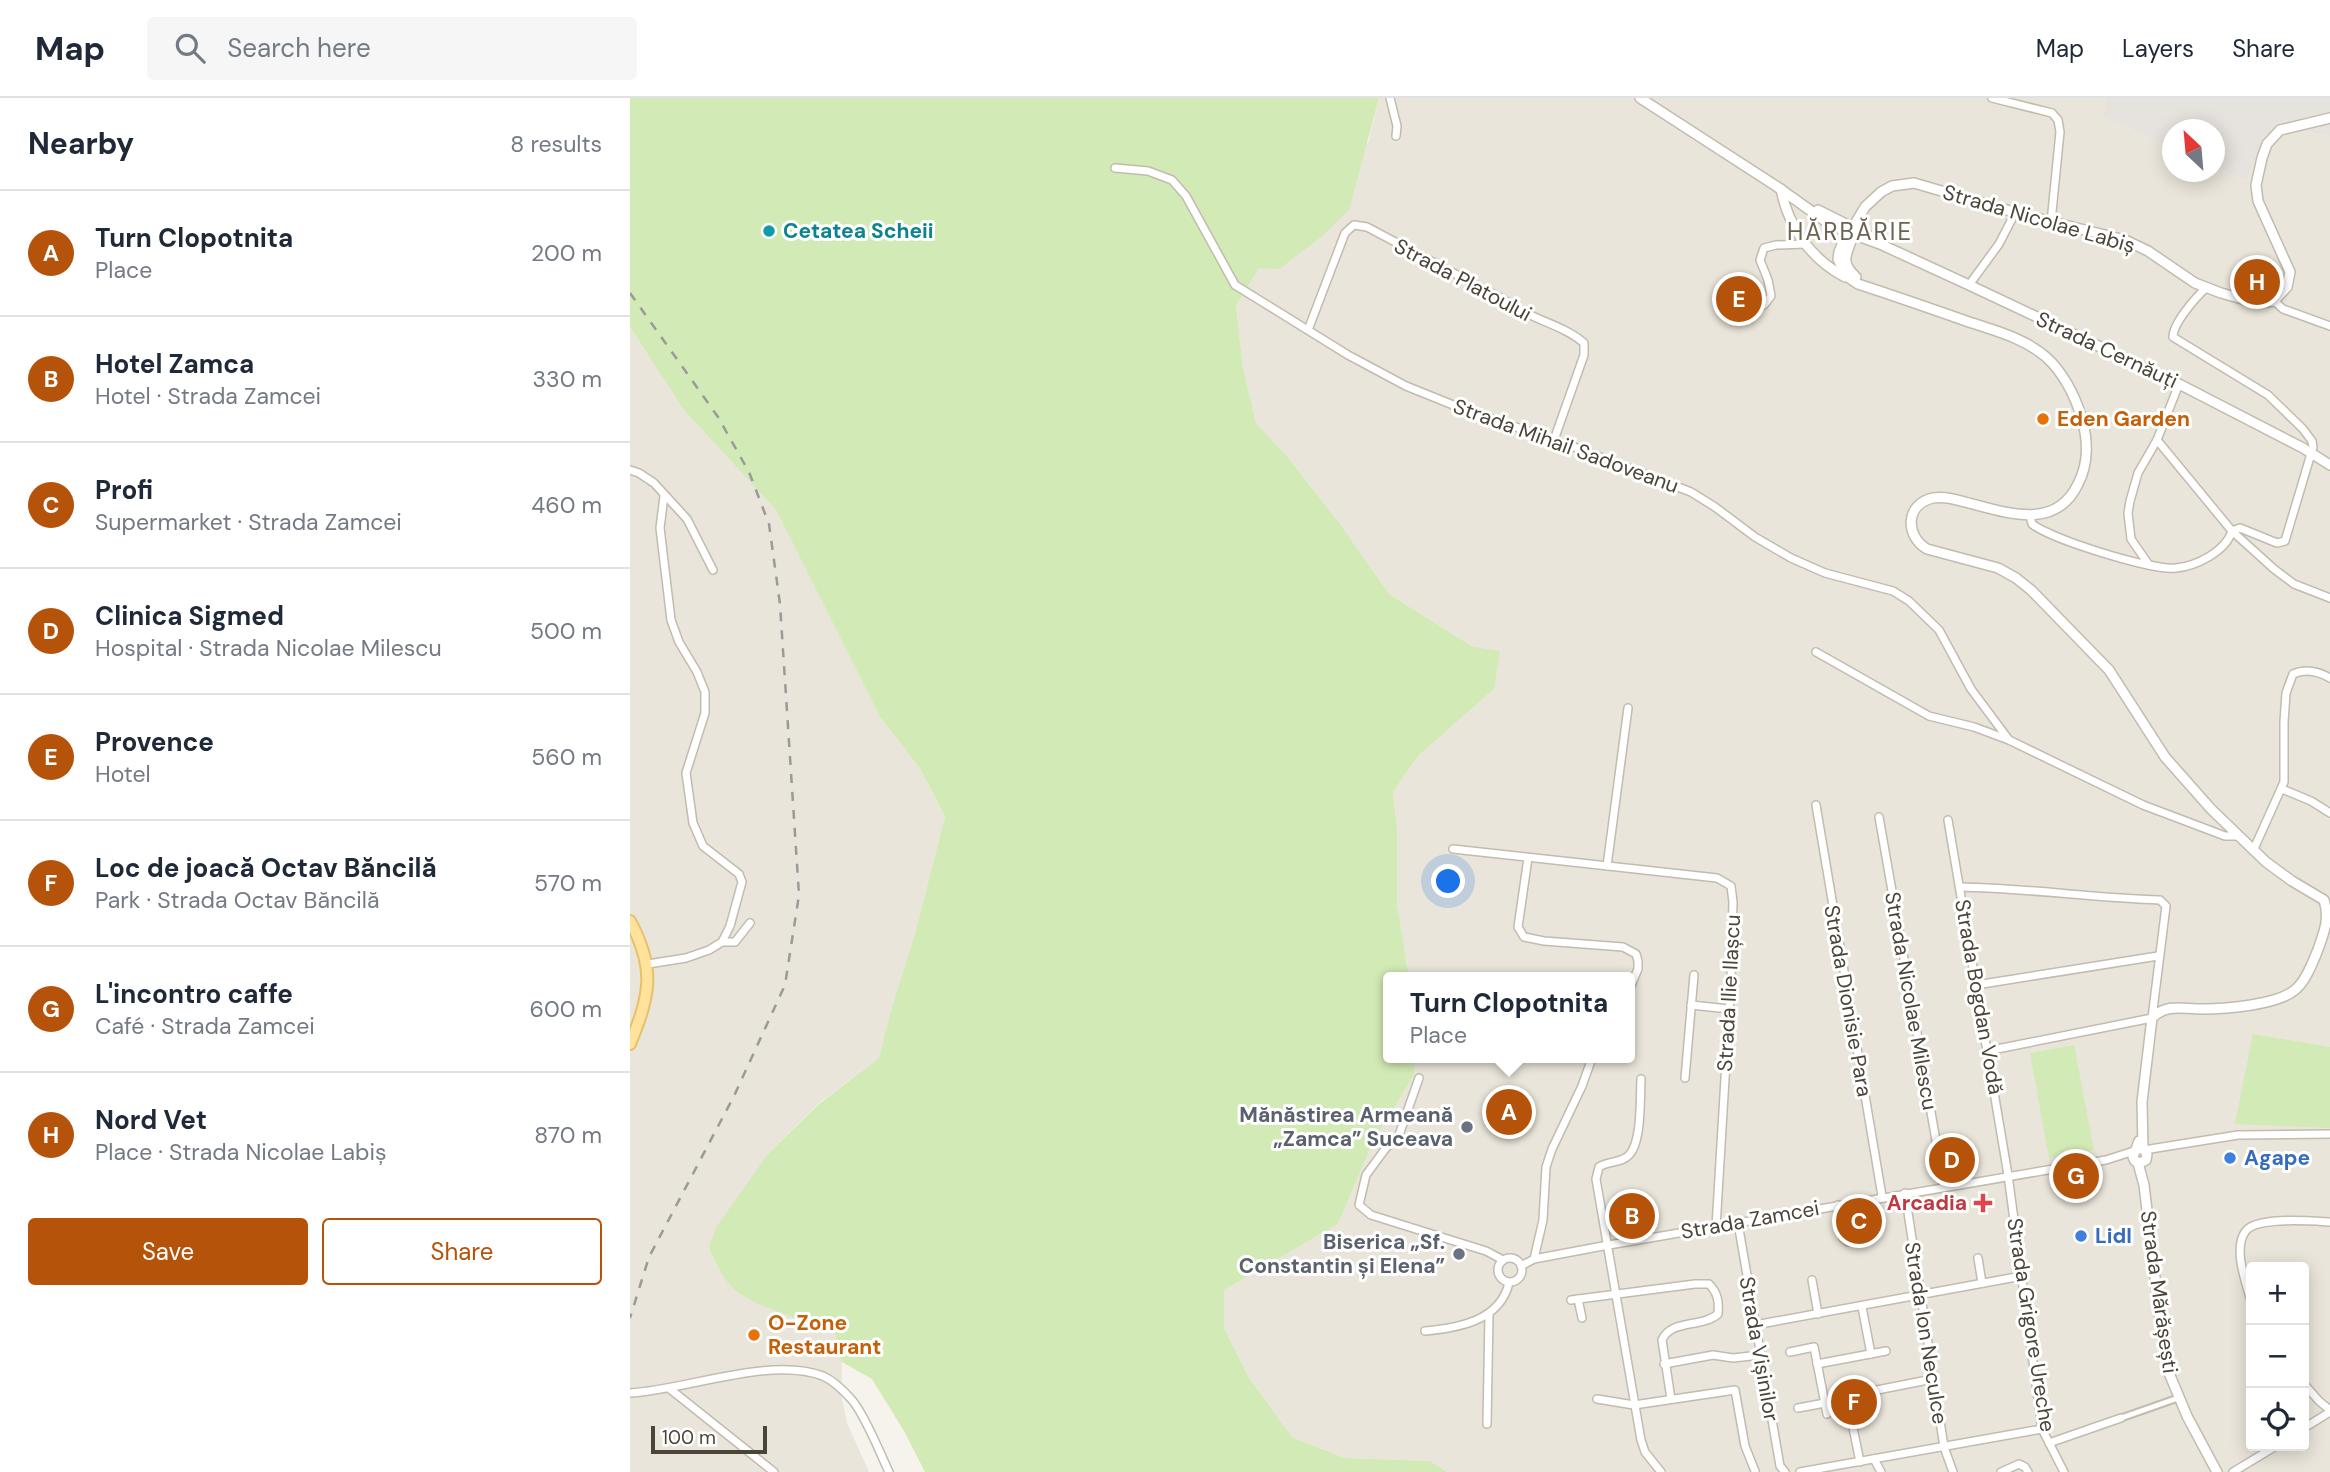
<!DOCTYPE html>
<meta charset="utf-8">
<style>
:root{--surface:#fff;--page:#f6f6f7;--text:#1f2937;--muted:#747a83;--line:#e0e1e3;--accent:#b45309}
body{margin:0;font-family:"DM Sans",sans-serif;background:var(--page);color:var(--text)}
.controls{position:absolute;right:21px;bottom:21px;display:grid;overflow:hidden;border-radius:7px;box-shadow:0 4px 18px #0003}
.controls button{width:63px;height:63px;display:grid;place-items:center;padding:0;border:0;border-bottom:2px solid var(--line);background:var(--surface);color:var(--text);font:35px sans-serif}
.compass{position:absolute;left:1532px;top:21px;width:63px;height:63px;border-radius:50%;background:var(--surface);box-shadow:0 4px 18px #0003;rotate:334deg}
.scale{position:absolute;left:21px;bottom:18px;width:116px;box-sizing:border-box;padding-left:7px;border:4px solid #4b4439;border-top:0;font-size:19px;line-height:24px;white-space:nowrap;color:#4b4439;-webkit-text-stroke:5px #fff;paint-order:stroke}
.you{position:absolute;left:819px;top:784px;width:24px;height:24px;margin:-18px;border:5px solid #fff;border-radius:50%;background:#1a73e8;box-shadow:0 0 0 10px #1a73e833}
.badge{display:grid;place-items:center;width:46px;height:46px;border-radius:50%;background:var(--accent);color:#fff;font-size:23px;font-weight:700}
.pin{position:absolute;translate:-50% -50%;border:4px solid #fff;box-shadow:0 2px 7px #0006}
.popup{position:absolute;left:753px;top:874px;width:252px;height:91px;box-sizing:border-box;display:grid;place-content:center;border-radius:7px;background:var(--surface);filter:drop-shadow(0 2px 5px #0005);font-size:23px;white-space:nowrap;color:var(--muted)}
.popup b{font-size:26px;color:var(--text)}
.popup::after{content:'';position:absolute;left:50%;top:100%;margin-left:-14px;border:14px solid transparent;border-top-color:var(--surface)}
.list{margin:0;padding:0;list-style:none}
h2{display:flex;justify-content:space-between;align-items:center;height:91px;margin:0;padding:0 28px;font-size:30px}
h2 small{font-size:23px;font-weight:400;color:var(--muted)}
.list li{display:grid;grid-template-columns:46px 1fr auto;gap:21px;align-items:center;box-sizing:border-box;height:126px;padding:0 28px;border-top:2px solid var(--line)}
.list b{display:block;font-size:26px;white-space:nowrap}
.list p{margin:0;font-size:23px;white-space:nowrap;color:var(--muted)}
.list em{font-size:23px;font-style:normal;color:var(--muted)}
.actions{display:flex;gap:14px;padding:21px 28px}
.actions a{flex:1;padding:16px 0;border:2px solid var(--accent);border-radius:7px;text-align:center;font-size:24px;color:var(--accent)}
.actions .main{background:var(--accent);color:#fff}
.icon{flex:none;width:38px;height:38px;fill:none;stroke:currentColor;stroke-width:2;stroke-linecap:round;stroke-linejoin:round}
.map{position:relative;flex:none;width:1700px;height:1374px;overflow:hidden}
header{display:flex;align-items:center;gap:42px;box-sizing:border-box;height:98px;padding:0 35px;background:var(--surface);border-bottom:2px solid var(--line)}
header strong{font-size:33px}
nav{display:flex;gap:38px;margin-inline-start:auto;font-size:24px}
.search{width:490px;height:63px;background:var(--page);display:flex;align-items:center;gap:18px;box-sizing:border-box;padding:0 24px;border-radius:7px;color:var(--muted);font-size:26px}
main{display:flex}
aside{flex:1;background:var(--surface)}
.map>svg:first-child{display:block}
.residential{fill:#eae5da;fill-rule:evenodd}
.industrial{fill:#e6e2dd}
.green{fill:#d2eab5}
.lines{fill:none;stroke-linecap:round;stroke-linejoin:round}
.pedestrian-casing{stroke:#c2bbae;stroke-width:9}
.minor-casing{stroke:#c2bbae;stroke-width:10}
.tertiary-casing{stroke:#c2bbae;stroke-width:12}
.primary-casing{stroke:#e6c16a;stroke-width:14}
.pedestrian{stroke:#fff;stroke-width:5}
.minor{stroke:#fff;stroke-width:7}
.tertiary{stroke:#fff;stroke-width:9}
.primary{stroke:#ffe39c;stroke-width:10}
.rail{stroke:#9a9a9a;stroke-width:2.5;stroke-dasharray:9 9;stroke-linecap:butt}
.culture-dot{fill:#0f9aa8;stroke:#fff;stroke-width:2.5}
.food-dot{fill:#e8710a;stroke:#fff;stroke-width:2.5}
.worship-dot{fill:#6b7280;stroke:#fff;stroke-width:2.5}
.shop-dot{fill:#3f7fe0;stroke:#fff;stroke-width:2.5}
.health-dot{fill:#e0444e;stroke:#fff;stroke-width:2.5}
.labels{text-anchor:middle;stroke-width:6;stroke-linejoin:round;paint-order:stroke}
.street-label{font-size:21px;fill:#4b4439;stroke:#fff}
.culture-label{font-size:21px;font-weight:bold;fill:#0d838f;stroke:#fff;text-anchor:start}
.food-label{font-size:21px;font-weight:bold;fill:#c56008;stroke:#fff;text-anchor:start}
.worship-label{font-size:21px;font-weight:bold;fill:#5b616d;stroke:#fff;text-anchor:end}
.shop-label{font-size:21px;font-weight:bold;fill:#366cbe;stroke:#fff;text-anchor:start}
.health-label{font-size:21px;font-weight:bold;fill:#be3a42;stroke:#fff;text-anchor:end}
.quarter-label{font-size:24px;letter-spacing:2px;fill:#6e6250;stroke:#fff}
</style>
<header>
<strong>Map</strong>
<div class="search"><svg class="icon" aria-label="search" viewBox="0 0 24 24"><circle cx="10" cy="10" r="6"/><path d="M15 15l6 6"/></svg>Search here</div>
<nav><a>Map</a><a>Layers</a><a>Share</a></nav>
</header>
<main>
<aside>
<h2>Nearby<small>8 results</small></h2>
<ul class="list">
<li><span class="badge">A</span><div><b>Turn Clopotnita</b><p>Place</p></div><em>200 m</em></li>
<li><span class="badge">B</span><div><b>Hotel Zamca</b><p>Hotel · Strada Zamcei</p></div><em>330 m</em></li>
<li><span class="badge">C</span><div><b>Profi</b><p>Supermarket · Strada Zamcei</p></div><em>460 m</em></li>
<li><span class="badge">D</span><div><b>Clinica Sigmed</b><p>Hospital · Strada Nicolae Milescu</p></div><em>500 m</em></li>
<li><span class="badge">E</span><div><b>Provence</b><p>Hotel</p></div><em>560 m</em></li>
<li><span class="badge">F</span><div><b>Loc de joacă Octav Băncilă</b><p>Park · Strada Octav Băncilă</p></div><em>570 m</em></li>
<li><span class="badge">G</span><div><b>L'incontro caffe</b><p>Café · Strada Zamcei</p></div><em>600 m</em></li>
<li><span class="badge">H</span><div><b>Nord Vet</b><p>Place · Strada Nicolae Labiș</p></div><em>870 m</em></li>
</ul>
<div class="actions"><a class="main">Save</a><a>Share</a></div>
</aside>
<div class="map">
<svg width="1700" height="1374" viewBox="0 0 1700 1374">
<rect width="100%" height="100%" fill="#f6f3ec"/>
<g class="residential">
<path d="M749,0H1476L1473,19L1542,50V74H1584L1585,69L1617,83L1634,37L1667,32L1700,38V1374H817L800,1363L715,1360L662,1339L619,1280L594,1230V1192L708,1126L742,1046L784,977L786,960H1000V879H779L767,806V730L763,694L788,658L864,591L843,549L759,496L710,426L656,357L626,325L613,270L606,208L629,170L738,45ZM1621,1169H1674V1348H1621Z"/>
<path d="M0,229L53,311L146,412L249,617L291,672L315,719L284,839L260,915L249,960L189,1005L138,1056V1210L204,1232L212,1264L211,1296L217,1325L239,1374H0Z"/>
</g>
<path class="industrial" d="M1476,0H1700V38L1667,32L1634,37L1617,83L1585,69L1584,32H1542V50L1473,19Z"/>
<g class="green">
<path d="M0,0H749L719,112L690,140L649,171L629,170L606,208L613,270L626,325L656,357L710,426L759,496L843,549L870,553L864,591L788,658L763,694L767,730V806L779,879H758V960H786L784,977L742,1046L708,1126L594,1192V1230L619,1280L662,1339L715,1360L800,1363L817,1374H295L274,1333L242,1281L212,1264L204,1232C177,1223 119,1208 101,1188C91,1177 85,1163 79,1150L87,1128L138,1056L189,1006L249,960L260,915L284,839L315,719L291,672L249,617L146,412L53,311L0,229Z"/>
<path d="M1623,936L1700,949V1030L1605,1026Z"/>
<path d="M1444,947L1464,1052L1419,1060L1400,955Z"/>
<path d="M1236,1293L1239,1309L1212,1314L1209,1298Z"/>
</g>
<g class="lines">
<defs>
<path id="pedestrian" d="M1491,1320L1548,1300"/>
<g id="minor">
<path d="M760,0L767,28L766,38"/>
<path d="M1362,0L1422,15L1428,22L1430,34L1421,124"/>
<path d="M485,70L518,73L542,82L556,98L605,187L718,257L776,288L833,311L944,349L1061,394L1085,409L1125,439L1161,460L1195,475L1263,493L1279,503L1309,532L1341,591L1379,642"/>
<path d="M1339,187L1369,146L1385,115"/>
<path d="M1577,189C1566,199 1543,225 1543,239L1638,297L1673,331L1682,343L1683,349L1655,443L1647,445L1610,430L1602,433"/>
<path d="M1644,203L1653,211L1700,228"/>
<path d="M1123,208L1134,207L1141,198L1138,182L1130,162L1134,150L1146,147L1176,146"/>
<path d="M678,232L715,135L724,127L737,129L878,204C901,222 932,226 954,245V257L924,342"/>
<path d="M1527,342L1602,433L1644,471L1664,486L1700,500"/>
<path d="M0,372L9,375L24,385L57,421L83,472"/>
<path d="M1400,418L1402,426C1421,441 1522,473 1546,470C1567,468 1596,453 1602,433"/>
<path d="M1519,467L1501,441L1498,415L1500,403L1508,375L1527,342L1549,286"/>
<path d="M1186,554L1299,618L1344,629L1379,642L1513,707L1595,738H1608"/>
<path d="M1652,691L1681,703L1700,715"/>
<path d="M1186,707L1252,1098"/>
<path d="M1249,719L1314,1088"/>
<path d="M1318,722L1378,1077L1412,1331L1434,1374"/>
<path d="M823,751L1087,780L1101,788L1103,804L1101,882L1086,1129"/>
<path d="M1623,753L1654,684V624L1656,595L1663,576C1676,570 1688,573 1700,580"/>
<path d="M898,760L888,829L894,839L914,843L993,849L1006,856L1008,863V871L1000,890"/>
<path d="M977,768L998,610"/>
<path d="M1330,789C1397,790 1463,800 1530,802L1536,808L1522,920L1357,953"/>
<path d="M92,844H105L120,825"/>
<path d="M18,866L56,860L79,852L92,844L100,828L112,784L109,776L73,748L63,725L56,675L75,615V594L67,574L49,544L41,522L30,430L34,398"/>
<path d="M1346,887L1528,858"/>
<path d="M1061,907L1099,911"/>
<path d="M789,980L769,1037L756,1050L736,1077L729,1107L741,1117L856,1153L873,1162"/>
<path d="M1055,980L1064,877"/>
<path d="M1011,981C1010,1000 1012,1044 999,1057C992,1065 978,1063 969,1069L966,1081L1011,1342L1015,1354L1031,1374"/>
<path d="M1514,1052L1608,1037L1700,1036"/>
<path d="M1275,1095L1314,1349L1323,1374"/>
<path d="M1208,1107L1213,1140L1218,1144L1231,1143"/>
<path d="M1108,1125L1150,1368L1155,1374"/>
<circle cx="880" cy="1172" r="12"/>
<path d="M1348,1160L1352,1185"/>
<path d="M904,1161L913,1122L916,1069L922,1051L952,988L962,960"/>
<path d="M891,1168L904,1161L973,1148L1476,1062L1504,1053"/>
<path d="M1182,1182L1188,1216"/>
<path d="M948,1201L952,1220"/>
<path d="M941,1202L1065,1186H1079C1088,1195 1089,1204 1088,1216C1072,1230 1041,1221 1032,1242L1041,1301"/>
<path d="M1621,1203C1616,1185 1603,1151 1615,1134C1625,1118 1682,1123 1700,1124"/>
<path d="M1232,1209L1241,1256"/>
<path d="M1125,1227L1392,1178"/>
<path d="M795,1233C828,1230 870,1223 879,1185"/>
<path d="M1160,1254L1184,1249L1197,1316"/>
<path d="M1034,1266L1083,1257L1103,1260L1130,1257"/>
<path d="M1187,1266L1256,1253"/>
<path d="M1674,1286L1689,1303L1700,1312"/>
<path d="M40,1291L144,1374"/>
<path d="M1242,1293L1303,1281"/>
<path d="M0,1295C56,1292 140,1258 193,1278C204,1283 214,1293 222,1302C235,1317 250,1355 259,1374"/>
<path d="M967,1301L1004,1307L1105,1292L1115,1348L1125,1373"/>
<path d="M1168,1310L1195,1305"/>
<path d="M857,1326L859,1217"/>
<path d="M1674,1330L1700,1314"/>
<path d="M1419,1345L1491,1320"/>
<path d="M1244,1361L1251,1374"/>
<path d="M1230,1364L1220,1315L1231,1313"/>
<path d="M1170,1374L1412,1331"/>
<path d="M1371,1374L1389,1366L1395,1369L1398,1374"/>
<path d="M1603,1374L1646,1348"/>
</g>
<g id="tertiary">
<path d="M1010,0L1146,88L1198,125L1217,134L1250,146L1339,187L1549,286L1673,350L1700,367"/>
<path d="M1151,91C1158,129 1181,161 1215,179"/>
<path d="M1188,112L1238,137L1246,143"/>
<path d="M1223,132C1223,151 1205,160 1226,179"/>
<path d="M1509,1050L1514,1052L1517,1056L1516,1062L1510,1065L1505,1063L1503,1059L1509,1043"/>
<path d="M1513,1051L1512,1004L1522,920C1537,905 1552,911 1572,911C1595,911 1649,907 1666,891C1676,882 1682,866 1687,854C1694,835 1700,821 1694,802L1662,783L1636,764L1581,711L1535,659L1479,572L1401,492L1386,480L1368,470L1297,451C1275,438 1275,406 1303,400C1313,398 1325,401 1335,404C1375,414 1425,434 1448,386C1459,365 1458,340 1451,318C1445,298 1433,274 1416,259C1394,240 1366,233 1339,224C1302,211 1265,198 1228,186L1215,177L1208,161L1209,154L1217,134L1223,129L1235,109L1251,94L1262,88L1284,85L1394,117L1495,142L1518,153L1565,185L1591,195L1627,205L1644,203L1657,189L1660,174L1628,103L1626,87L1632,60L1637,46L1650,32L1700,20"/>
<path d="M1508,1065L1514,1087L1531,1230L1539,1275L1557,1318L1587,1374"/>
</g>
<path id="primary" d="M0,823C26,871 20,897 0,946"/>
</defs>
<use href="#pedestrian" class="pedestrian-casing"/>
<use href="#minor" class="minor-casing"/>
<use href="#tertiary" class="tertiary-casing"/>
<use href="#primary" class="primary-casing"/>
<use href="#pedestrian" class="pedestrian"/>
<use href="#minor" class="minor"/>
<use href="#tertiary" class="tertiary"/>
<use href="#primary" class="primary"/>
<path class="rail" d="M0,195L88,319L119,374L139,426L150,506L169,797L155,887L104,998L19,1159L0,1220"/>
</g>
<circle class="culture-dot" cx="139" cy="133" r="7"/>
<g class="food-dot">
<circle cx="1413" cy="321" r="7"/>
<circle cx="124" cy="1237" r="7"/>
</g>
<g class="worship-dot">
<circle cx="837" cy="1029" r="7"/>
<circle cx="829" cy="1156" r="7"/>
</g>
<g class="shop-dot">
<circle cx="1600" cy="1060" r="7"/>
<circle cx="1451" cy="1138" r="7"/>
</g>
<path class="health-dot" d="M1349.5 1094.5h7v7h7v7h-7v7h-7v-7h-7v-7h7z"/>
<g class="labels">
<g class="street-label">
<text transform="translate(1409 121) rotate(16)" y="7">Strada Nicolae Labiș</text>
<text transform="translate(833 182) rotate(28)" y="7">Strada Platoului</text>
<text transform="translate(1477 252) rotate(25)" y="7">Strada Cernăuți</text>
<text transform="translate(936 348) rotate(20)" y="7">Strada Mihail Sadoveanu</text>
<text transform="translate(1099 895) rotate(-87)" y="7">Strada Ilie Ilașcu</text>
<text transform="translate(1349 899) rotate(80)" y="7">Strada Bogdan Vodă</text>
<text transform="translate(1218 903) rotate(80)" y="7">Strada Dionisie Para</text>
<text transform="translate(1281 903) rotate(80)" y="7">Strada Nicolae Milescu</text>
<text transform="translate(1120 1122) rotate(-10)" y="7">Strada Zamcei</text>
<text transform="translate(1529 1194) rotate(82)" y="7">Strada Mărășești</text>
<text transform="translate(1401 1227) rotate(81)" y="7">Strada Grigore Ureche</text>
<text transform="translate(1296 1235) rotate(81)" y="7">Strada Ion Neculce</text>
<text transform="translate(1129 1251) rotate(80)" y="7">Strada Vișinilor</text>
</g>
<g class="culture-label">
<text x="153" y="140">Cetatea Scheii</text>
</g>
<g class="food-label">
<text x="1427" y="328">Eden Garden</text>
<text x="138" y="1232">O-Zone<tspan x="138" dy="24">Restaurant</tspan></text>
</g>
<g class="worship-label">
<text x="823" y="1024">Mănăstirea Armeană<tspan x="823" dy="24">„Zamca” Suceava</tspan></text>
<text x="815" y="1151">Biserica „Sf.<tspan x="815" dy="24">Constantin și Elena”</tspan></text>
</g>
<g class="shop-label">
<text x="1614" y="1067">Agape</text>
<text x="1465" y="1145">Lidl</text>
</g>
<g class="health-label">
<text x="1337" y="1112">Arcadia</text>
</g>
<g class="quarter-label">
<text x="1220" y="142">HĂRBĂRIE</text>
</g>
</g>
</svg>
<div class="controls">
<button>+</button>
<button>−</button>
<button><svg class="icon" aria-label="locate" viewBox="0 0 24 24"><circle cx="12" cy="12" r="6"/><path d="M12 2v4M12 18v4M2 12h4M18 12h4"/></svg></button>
</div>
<svg class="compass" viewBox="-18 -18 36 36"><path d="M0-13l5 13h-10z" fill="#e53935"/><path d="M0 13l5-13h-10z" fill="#747a83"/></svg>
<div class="scale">100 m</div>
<div class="you"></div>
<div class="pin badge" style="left:879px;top:1014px">A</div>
<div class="popup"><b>Turn Clopotnita</b>Place</div>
<div class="pin badge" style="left:1002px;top:1118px">B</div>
<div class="pin badge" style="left:1229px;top:1123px">C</div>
<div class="pin badge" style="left:1322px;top:1062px">D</div>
<div class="pin badge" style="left:1109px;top:201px">E</div>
<div class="pin badge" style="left:1224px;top:1304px">F</div>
<div class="pin badge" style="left:1446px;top:1078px">G</div>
<div class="pin badge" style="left:1627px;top:184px">H</div>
</div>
</main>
